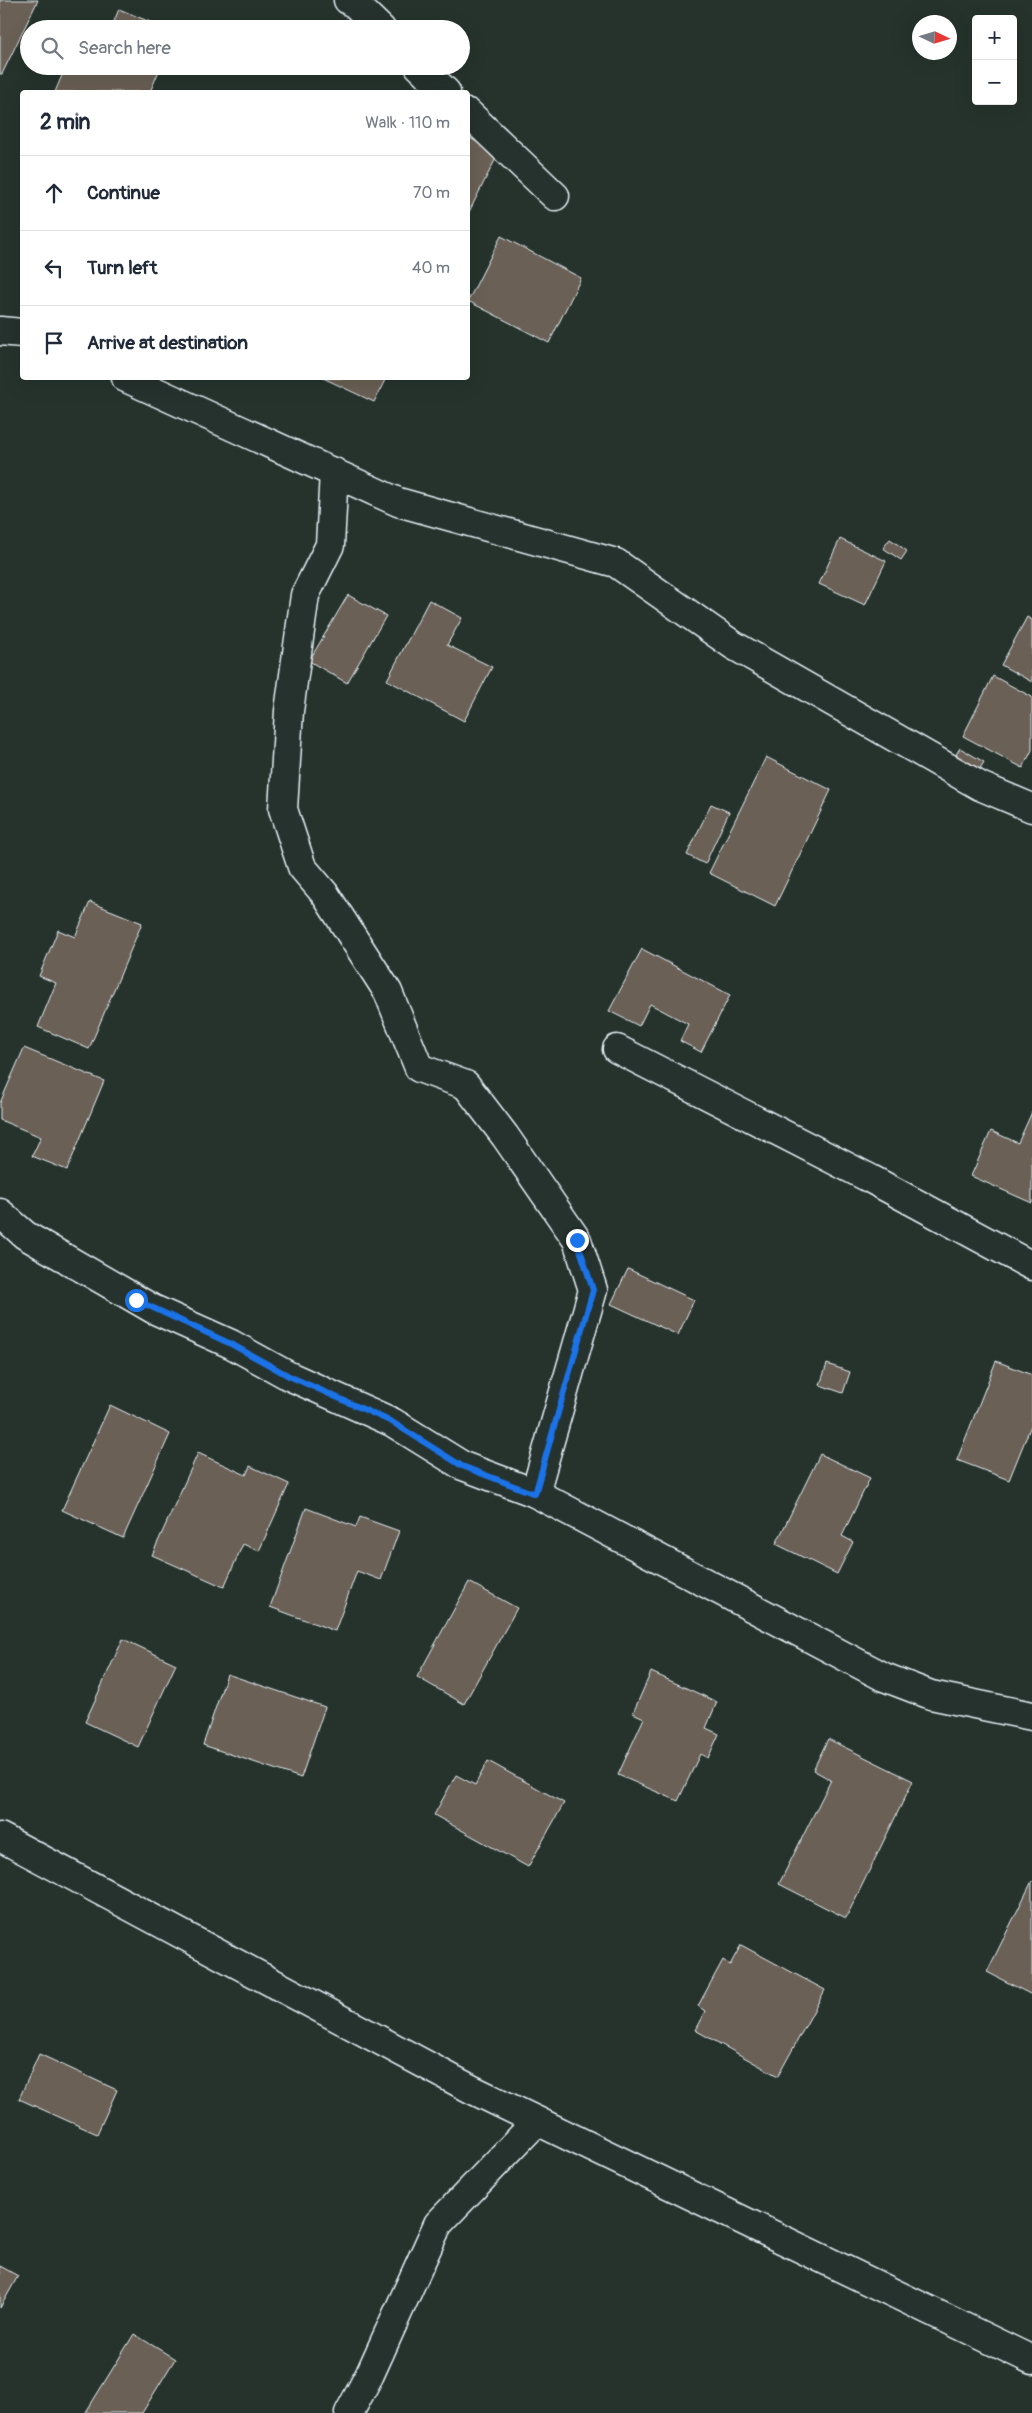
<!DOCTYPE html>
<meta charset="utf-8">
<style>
:root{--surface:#fff;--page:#f2f2f3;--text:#1f2937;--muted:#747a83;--line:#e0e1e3}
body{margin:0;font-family:Pangolin,sans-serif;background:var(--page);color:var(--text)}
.controls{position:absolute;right:15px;top:15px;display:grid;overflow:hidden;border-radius:5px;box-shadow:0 5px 20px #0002}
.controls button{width:45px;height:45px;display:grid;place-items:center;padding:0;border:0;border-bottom:1px solid var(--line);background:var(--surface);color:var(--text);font:25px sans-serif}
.compass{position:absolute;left:912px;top:15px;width:45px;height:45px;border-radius:50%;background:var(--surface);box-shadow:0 5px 20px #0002;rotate:94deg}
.stop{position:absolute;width:15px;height:15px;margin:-11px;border:4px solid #1a73e8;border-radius:50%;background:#fff}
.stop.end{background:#1a73e8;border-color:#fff;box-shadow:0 1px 5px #0008}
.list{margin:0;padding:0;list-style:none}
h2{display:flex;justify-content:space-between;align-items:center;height:65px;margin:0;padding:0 20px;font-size:21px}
h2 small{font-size:16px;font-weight:400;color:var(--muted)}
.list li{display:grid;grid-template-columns:32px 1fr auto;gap:15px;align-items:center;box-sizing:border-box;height:75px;padding:0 20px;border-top:1px solid var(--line)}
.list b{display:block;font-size:19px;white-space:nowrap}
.list em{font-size:16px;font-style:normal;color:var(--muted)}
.icon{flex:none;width:28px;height:28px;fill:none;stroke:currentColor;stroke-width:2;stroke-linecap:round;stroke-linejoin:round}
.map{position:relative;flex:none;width:1032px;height:2413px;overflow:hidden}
.search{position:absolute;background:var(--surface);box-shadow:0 5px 20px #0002;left:20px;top:20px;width:450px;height:55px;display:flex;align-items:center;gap:12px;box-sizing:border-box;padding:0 18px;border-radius:28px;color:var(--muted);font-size:19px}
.panel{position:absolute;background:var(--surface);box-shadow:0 5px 20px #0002;left:20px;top:90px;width:450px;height:290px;border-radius:5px}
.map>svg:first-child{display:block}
.building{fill:#6b6055;stroke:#e8f1f8}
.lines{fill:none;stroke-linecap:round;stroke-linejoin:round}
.minor-casing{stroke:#e8f1f8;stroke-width:31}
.minor{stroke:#26332d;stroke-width:28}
.route{stroke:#1a73e8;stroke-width:6}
</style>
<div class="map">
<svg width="1032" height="2413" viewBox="0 0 1032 2413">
<rect width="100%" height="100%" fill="#26332d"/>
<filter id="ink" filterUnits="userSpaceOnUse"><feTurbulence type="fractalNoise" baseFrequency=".02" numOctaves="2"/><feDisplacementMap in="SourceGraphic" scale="10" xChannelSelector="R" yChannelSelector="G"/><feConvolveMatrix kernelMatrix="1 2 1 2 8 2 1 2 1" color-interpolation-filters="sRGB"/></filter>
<g filter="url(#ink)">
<g class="building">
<path d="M0,0H38L2,74H0Z"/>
<path d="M119,9L167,29H111Z"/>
<path d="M66,66H161L150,92H55Z"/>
<path d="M468,137L498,154L468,214Z"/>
<path d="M501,236L581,278L549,343L468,301Z"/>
<path d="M323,378H386L374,402Z"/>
<path d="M840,539L886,561L865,605L819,584Z"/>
<path d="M890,539L907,551L901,560L883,548Z"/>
<path d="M348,595L386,616L347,683L309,661Z"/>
<path d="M429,600L462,618L447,645L492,667L464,721L387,680Z"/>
<path d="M1027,617L1032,620V682L1001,665Z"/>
<path d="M993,676L1032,697V750L1023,768L963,736Z"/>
<path d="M960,748L984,762L976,775L952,761Z"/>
<path d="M766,757L831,790L775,906L709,873Z"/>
<path d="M711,804L729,812L705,864L687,855Z"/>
<path d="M90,902L142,923L89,1049L38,1027L56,983L39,976L58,930L75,937Z"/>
<path d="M642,949L730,995L701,1052L680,1041L688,1024L650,1004L639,1026L609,1011Z"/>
<path d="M24,1048L104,1081L67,1170L32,1156L41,1137L0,1120V1103Z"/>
<path d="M1032,1112V1203L971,1176L991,1131L1018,1143Z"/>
<path d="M628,1269L694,1300L678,1335L611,1304Z"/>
<path d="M996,1361L1032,1375V1423L1009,1480L957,1460Z"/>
<path d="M827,1364L850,1372L843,1393L820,1385Z"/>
<path d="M110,1405L170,1434L123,1538L62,1510Z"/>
<path d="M198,1453L246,1475L250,1466L289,1484L259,1551L243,1544L224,1587L152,1555Z"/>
<path d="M820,1454L870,1478L842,1536L853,1542L837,1574L776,1544Z"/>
<path d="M306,1508L356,1527L360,1517L399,1531L381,1580L357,1571L335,1631L270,1607Z"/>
<path d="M469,1582L517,1608L464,1704L417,1677Z"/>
<path d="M123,1639L176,1664L138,1747L85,1722Z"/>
<path d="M651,1672L717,1702L706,1728L719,1734L708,1758L700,1754L678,1801L618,1775L644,1718L633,1713Z"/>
<path d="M227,1674L325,1707L301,1778L203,1745Z"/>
<path d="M828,1739L913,1781L846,1918L779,1884L831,1780L813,1770Z"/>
<path d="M488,1761L564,1803L528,1867L434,1815L456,1775L475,1785Z"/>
<path d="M1032,1881V1995L987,1972Z"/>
<path d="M741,1945L825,1990L778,2076L695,2030L705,2011L698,2006L723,1960L730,1965Z"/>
<path d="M39,2054L117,2090L97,2134L19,2099Z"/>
<path d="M0,2266L18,2276L0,2308Z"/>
<path d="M134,2334L175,2359L142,2413H88L86,2412Z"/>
</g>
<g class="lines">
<defs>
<g id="minor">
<path d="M348,0L355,4L381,29"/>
<path d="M419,66L446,92"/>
<path d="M468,113L555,196"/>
<path d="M0,331L22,333"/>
<path d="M126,378L398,502L616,563L733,645L980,786L1032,808"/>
<path d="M334,472L330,545L305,595L289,711L283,809L302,867L325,894L388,992L419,1068L466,1085L505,1136L577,1240L593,1290L535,1493"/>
<path d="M617,1049L871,1179L1032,1266"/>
<path d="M0,1213L25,1235L153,1309L231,1344L289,1376L392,1422L463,1466L535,1493L884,1677L931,1695L1032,1716"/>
<path d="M0,1837L471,2089L1032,2360"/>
<path d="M349,2413L370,2374L438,2224L537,2121"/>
</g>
</defs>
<use href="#minor" class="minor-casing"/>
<use href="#minor" class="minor"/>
</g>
</g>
<g class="lines" filter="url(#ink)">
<path class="route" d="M136,1300L231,1344L289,1376L392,1422L462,1466L535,1494L593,1290L577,1240"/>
</g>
</svg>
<div class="controls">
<button>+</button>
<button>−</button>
</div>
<svg class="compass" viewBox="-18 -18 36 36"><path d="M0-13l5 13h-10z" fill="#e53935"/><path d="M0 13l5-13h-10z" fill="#747a83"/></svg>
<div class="stop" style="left:136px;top:1300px"></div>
<div class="stop end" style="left:577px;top:1240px"></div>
<div class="search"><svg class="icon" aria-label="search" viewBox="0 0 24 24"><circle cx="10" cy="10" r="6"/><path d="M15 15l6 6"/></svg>Search here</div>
<section class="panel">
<h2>2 min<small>Walk · 110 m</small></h2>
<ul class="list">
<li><svg class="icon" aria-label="ahead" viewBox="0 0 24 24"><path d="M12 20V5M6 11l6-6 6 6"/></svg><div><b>Continue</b></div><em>70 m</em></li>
<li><svg class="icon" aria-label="left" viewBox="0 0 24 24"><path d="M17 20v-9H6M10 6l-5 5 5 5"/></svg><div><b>Turn left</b></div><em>40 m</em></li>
<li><svg class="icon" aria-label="arrive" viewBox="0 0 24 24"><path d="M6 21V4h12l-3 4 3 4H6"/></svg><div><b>Arrive at destination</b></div></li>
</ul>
</section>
</div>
